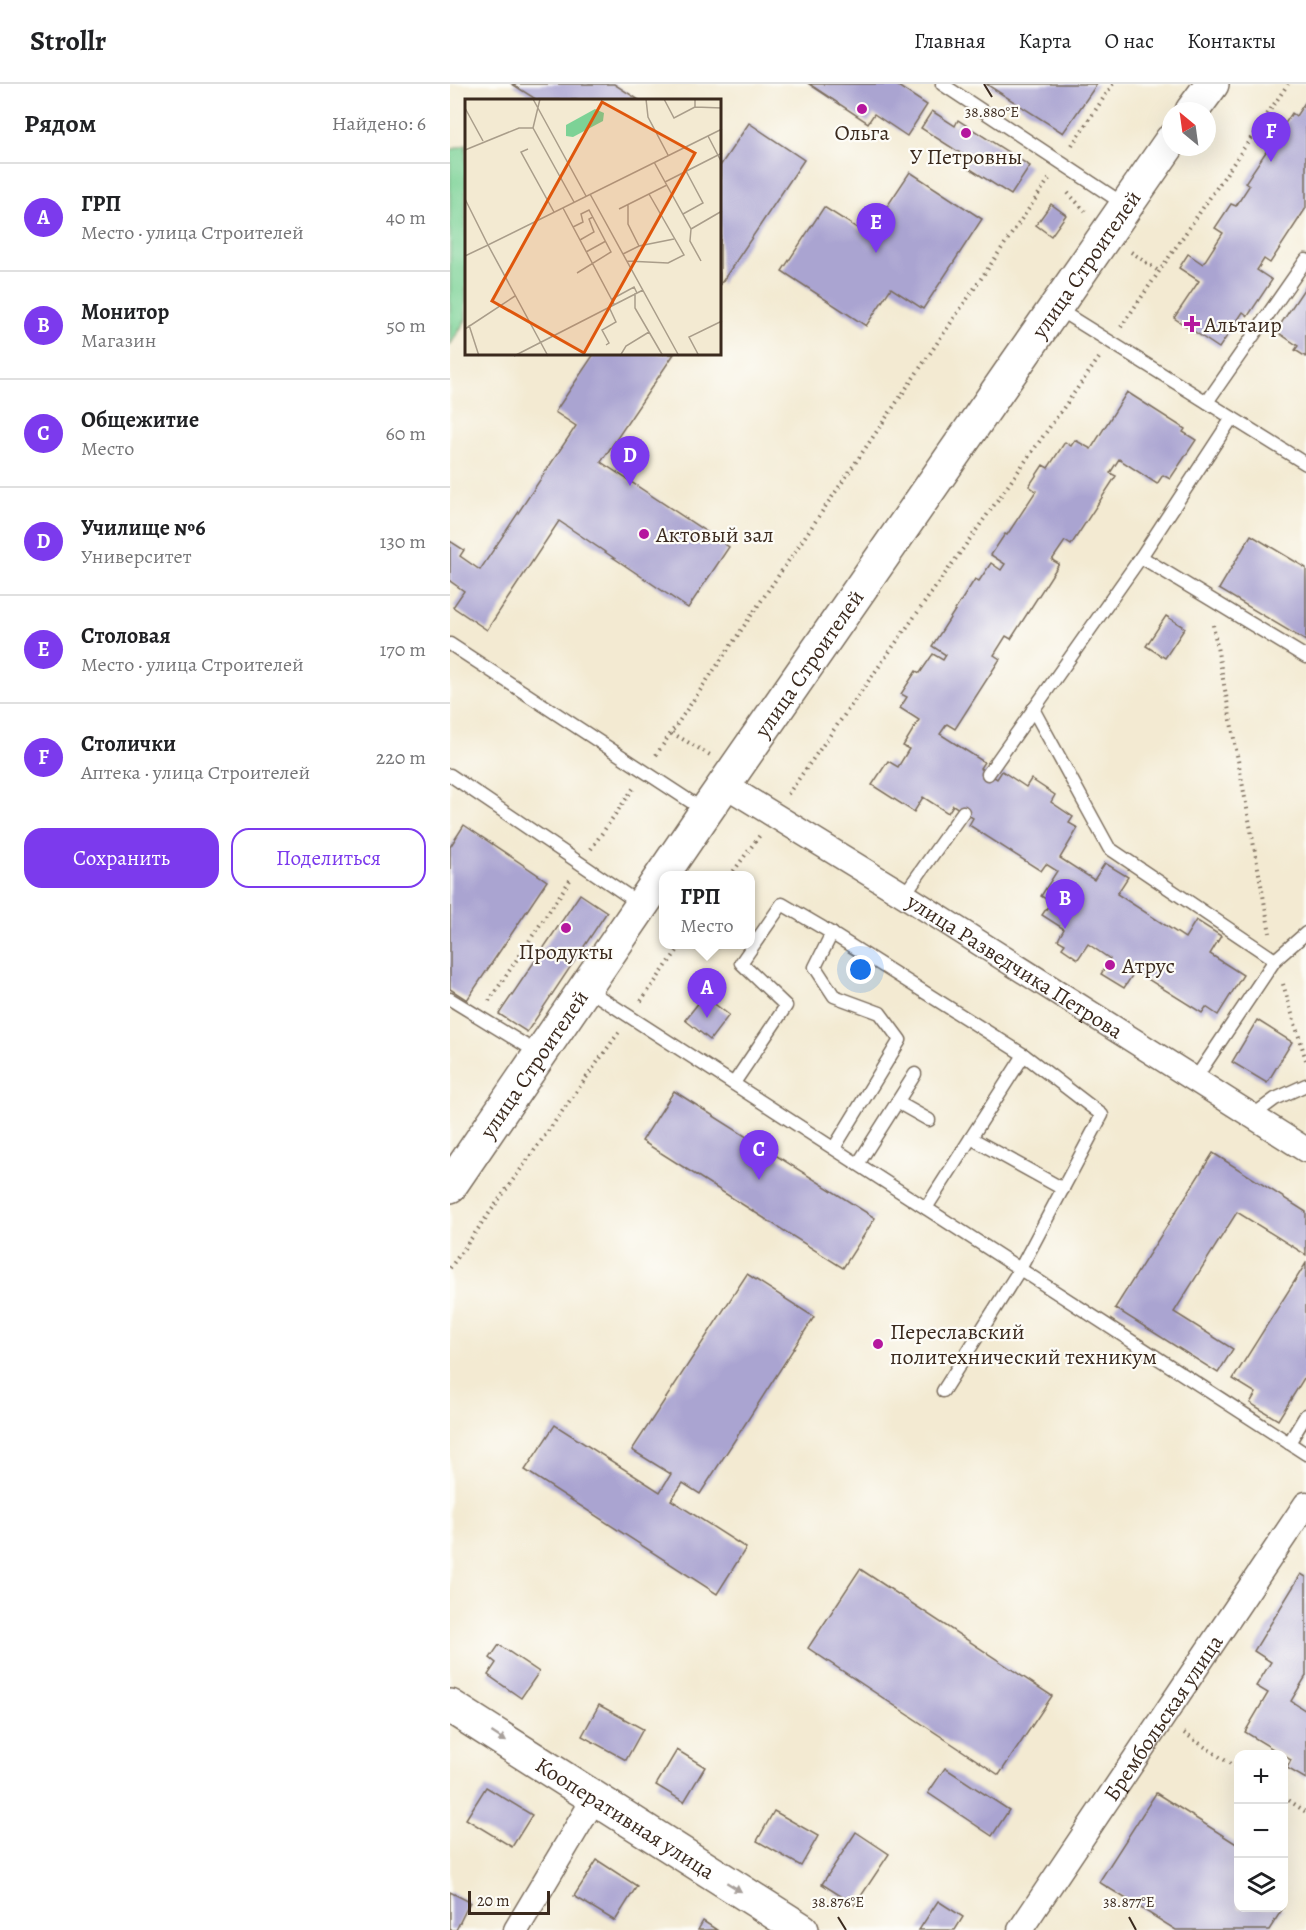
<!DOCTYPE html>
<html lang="ru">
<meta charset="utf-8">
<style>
:root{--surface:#fff;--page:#f2f2f2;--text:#202124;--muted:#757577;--line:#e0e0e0;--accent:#7c3aed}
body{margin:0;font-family:Alegreya,serif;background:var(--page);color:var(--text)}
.controls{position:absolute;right:18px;bottom:18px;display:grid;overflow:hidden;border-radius:12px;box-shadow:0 6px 24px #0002}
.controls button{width:54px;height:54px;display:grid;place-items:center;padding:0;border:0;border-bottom:2px solid var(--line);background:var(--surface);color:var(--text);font:30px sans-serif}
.compass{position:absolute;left:712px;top:18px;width:54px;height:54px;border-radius:50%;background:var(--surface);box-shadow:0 6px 24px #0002;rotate:331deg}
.scale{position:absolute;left:18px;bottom:15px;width:82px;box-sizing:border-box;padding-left:6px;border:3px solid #3b2a1e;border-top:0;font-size:16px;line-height:21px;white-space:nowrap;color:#3b2a1e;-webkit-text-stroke:4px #fdfcf7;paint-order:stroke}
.you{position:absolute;left:411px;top:886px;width:21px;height:21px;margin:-15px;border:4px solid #fff;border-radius:50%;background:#1a73e8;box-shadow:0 0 0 9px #1a73e833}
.badge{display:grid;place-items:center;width:39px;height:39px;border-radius:50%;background:var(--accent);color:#fff;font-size:20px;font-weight:700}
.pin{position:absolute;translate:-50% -50px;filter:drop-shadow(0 2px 3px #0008)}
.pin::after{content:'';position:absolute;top:32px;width:21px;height:18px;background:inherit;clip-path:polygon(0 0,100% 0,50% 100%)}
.popup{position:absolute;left:209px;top:787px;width:96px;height:78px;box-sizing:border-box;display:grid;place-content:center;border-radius:12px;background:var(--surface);filter:drop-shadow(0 2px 4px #0005);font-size:20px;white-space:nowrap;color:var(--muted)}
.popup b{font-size:22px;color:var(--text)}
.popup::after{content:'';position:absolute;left:50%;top:100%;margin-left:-12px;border:12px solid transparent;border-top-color:var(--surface)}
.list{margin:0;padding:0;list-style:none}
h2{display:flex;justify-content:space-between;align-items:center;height:78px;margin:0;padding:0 24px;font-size:26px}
h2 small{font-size:20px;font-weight:400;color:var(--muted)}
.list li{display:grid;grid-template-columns:39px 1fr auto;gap:18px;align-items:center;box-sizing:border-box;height:108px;padding:0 24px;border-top:2px solid var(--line)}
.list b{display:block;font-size:22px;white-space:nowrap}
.list p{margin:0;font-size:20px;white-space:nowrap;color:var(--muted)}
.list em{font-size:20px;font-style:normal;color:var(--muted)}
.actions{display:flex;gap:12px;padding:18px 24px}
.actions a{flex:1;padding:14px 0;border:2px solid var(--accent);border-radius:18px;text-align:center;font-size:21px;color:var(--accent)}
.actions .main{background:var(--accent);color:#fff}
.icon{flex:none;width:33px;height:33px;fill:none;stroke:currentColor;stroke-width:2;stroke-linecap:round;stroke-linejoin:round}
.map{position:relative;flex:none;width:856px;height:1846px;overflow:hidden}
header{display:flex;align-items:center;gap:36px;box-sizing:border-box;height:84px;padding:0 30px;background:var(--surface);border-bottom:2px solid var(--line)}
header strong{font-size:28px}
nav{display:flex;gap:33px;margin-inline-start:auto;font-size:21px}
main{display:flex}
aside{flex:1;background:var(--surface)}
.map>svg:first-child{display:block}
.grass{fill:#7cd296;stroke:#5c7e5a;stroke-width:1.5}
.building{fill:#aaa4d1}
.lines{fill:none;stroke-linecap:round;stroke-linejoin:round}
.lane-casing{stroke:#7b6d5d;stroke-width:15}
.street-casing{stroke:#7b6d5d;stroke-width:27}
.secondary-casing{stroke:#7b6d5d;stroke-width:36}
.path{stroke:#7b6d5d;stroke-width:4;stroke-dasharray:1.5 4.5;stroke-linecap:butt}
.lane{stroke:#fff;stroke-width:12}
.street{stroke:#fff;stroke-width:24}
.secondary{stroke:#fff;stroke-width:33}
.oneway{fill:#a79f9a}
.ticks{fill:none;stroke:#3b2a1e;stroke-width:2}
.poi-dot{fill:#b5179e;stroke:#fdfcf7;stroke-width:2}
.labels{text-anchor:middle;stroke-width:4.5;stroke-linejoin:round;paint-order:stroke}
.poi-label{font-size:22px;fill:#3b2a1e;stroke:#fdfcf7;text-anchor:start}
.street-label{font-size:22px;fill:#3b2a1e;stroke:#fdfcf7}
.inset-road{fill:none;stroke:#a99d8a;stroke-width:1.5}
.view{fill:#df570d;fill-opacity:0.15;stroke:#df570d;stroke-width:3}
.inset-edge{fill:none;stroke:#3b2a1e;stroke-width:3}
.ticks-label{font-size:15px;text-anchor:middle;fill:#3b2a1e;stroke:#fdfcf7;stroke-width:4.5;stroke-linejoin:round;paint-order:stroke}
</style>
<header>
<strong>Strollr</strong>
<nav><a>Главная</a><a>Карта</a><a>О нас</a><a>Контакты</a></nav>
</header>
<main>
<aside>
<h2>Рядом<small>Найдено: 6</small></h2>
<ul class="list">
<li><span class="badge">A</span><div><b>ГРП</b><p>Место · улица Строителей</p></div><em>40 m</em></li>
<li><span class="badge">B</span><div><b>Монитор</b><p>Магазин</p></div><em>50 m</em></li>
<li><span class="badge">C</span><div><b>Общежитие</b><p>Место</p></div><em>60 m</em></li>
<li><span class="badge">D</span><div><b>Училище №6</b><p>Университет</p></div><em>130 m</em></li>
<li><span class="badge">E</span><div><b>Столовая</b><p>Место · улица Строителей</p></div><em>170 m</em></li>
<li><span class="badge">F</span><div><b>Столички</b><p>Аптека · улица Строителей</p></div><em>220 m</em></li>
</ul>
<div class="actions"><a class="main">Сохранить</a><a>Поделиться</a></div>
</aside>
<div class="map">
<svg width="856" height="1846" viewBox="0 0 856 1846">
<rect width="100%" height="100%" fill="#fdfcf7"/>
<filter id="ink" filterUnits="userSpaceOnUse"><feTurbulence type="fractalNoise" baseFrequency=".0167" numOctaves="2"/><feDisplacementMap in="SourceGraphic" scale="12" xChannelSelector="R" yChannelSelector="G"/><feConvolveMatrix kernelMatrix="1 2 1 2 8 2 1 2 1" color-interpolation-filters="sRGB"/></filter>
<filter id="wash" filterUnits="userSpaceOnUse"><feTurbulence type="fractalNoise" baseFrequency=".008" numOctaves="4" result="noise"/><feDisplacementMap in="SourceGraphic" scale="24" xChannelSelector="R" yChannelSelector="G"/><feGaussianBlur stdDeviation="1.35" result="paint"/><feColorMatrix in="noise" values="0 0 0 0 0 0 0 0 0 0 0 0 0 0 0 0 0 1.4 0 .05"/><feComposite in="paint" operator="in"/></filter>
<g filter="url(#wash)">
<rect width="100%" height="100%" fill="#f3ead2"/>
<path class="grass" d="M16,61V236L0,261V66Z"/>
<g id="blocks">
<g class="building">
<path d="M62,0H164L189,16H87Z"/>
<path d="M359,0H445L477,21L457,52L424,30L418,39Z"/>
<path d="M536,0H647L613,49Z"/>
<path d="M856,17V124L820,179L814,175L807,186L822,196L798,232L793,228L769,264L724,234L749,197L729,184L738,170L753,180L773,149L765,144L781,120L786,122L799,102L795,99L842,29L846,32Z"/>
<path d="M482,27L505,42L508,36L580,82L561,111L514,81L518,74L471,44Z"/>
<path d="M299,39L354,76L270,201V82Z"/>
<path d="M460,88L532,135L473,225L441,204L416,242L332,187L374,123L418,151Z"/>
<path d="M601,120L616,131L601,152L586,141Z"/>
<path d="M856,202V273L845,266L848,262L826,247Z"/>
<path d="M144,270H224L151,378L279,463L238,524L109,437L37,546L3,523L14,507L0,497V457L14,466L10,472L30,486L126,342L105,328Z"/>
<path d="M677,308L735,345L733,348L746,356L720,395L713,391L707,400L669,375L660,389L666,392L621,461L615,457L602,476L609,480L561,555L556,552L544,571L550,575L505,645L497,640L490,650L534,678L530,684L547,695L552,687L576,703L581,695L605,711L601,718L623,733L619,739L628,744L610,774L644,796L655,779L678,793L667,810L735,854L746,836L771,852L760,870L793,891L768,931L756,923L752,929L685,887L674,904L651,890L660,875L638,860L628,875L612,864L615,860L608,856L614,845L592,831L601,818L591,812L607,787L596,780L591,787L519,741L523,734L503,721L498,729L473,713L464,728L422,701L438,677L448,683L459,665L453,662L469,636L450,624L457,613L451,610L466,587L470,589L483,570L493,576L496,571L482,562L525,495L529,497L541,479L551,486L555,480L541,471L555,450L557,451L586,407L579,402L593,381L598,384L615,358L621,362L625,356L641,365Z"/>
<path d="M801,451L856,484V557L769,505Z"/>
<path d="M716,532L735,544L715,574L696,562Z"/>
<path d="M14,741L97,797L17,916L0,905V763Z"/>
<path d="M130,810L157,828L77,948L49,930Z"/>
<path d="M254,912L279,931L260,956L235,936Z"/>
<path d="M807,936L842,958L817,999L782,978Z"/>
<path d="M224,1007L425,1134L393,1184L192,1057Z"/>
<path d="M763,1069L856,1128V1171L787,1128L724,1228L783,1265L768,1289L665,1224Z"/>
<path d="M856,1179V1291L828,1336L800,1319L806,1309L783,1295Z"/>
<path d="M297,1190L364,1233L250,1410L233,1399L221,1416L296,1464L267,1510L75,1386L105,1341L210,1408L221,1390L182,1366Z"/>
<path d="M410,1485L602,1612L549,1691L358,1564Z"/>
<path d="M851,1490L856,1493V1592L841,1617L856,1627V1695L837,1684L841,1676L795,1648L818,1609L806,1602L821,1578L804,1567Z"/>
<path d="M49,1561L89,1588L71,1614L38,1591L46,1579L40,1574Z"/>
<path d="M149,1621L193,1645L176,1676L132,1652Z"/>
<path d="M227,1666L255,1683L234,1718L206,1701Z"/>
<path d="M495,1684L559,1726L542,1752L478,1709Z"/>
<path d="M36,1703L82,1731L62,1763L16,1735Z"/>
<path d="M706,1709L788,1761V1824H833L819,1846H726L649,1798Z"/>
<path d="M324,1727L368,1752L351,1782L307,1757Z"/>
<path d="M406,1748L439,1770L405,1821L372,1800Z"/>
<path d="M147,1776L187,1802L165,1837L124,1812Z"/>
<path d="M0,1808L20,1818L6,1846H0Z"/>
<path d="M488,1817L513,1833L505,1846H469Z"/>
<path d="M253,1837L267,1846H248Z"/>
</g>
</g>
</g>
<g filter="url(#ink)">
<use href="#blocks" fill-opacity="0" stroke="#7b6d5d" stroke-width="1.5"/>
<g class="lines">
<defs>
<g id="lane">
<path d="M492,0L675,121"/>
<path d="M606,224L856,380"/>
<path d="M757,318L856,176"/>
<path d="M691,473L856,573"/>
<path d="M0,560L255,727"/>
<path d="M583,625L659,764L825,876"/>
<path d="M538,690L691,473L782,334"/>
<path d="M0,691L190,820"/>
<path d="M454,811L513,728"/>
<path d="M382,849L365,883L384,912L430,929L450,956L384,1064"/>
<path d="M137,905L856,1370"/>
<path d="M0,915L88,969"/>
<path d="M745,995L825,876L856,849"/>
<path d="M284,999L336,922L291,879L332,820L373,844L574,971L652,1031L570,1185L493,1307"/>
<path d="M447,1018L479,1036"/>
<path d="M802,1032L825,1015L856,1001"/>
<path d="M521,1054L613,1105"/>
<path d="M408,1080L465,990"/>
<path d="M476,1124L574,971"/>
<path d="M839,1359L856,1331"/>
</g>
<g id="street">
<path id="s1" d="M275,701L454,811L856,1066"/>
<path d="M66,1846L144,1715"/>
<path id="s2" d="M570,1846L856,1420"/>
</g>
<g id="secondary">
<path d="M742,27L762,0"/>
<path id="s3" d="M0,1102L256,727L721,57"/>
<path id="s4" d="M0,1622L352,1846"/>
</g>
</defs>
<use href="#lane" class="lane-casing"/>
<use href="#street" class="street-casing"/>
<use href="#secondary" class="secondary-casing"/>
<g class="path">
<path d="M622,61L663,0"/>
<path d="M618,109L635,127"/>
<path d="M681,168L710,188"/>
<path d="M671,243L838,0"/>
<path d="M763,541L820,849"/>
<path d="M222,649L260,671"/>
<path d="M206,671L599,95"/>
<path d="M338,710L649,274"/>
<path d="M141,765L185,702"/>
<path d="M280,792L310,751"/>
<path d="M833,900L856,976"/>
<path d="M39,917L120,796"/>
<path d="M191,917L232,860"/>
<path d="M0,1184L169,948"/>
<path d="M734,1649L788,1685"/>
<path d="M834,1713L856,1728"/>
</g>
<use href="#lane" class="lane"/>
<use href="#street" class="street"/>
<use href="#secondary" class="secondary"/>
</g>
<defs><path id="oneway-solid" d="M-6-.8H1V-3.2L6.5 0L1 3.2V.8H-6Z" transform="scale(1.5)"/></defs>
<g class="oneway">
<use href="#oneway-solid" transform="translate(49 1653) rotate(33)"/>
<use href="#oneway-solid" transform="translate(284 1803) rotate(32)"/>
</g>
</g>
<path class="ticks" d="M534,0L542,13M388,1833L396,1846M679,1833L686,1846"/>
<g class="poi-dot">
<circle cx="412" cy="25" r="6"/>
<circle cx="516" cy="49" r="6"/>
<path d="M739 231h6v6h6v6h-6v6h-6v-6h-6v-6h6z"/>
<circle cx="194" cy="450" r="6"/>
<circle cx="116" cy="844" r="6"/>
<circle cx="660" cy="881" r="6"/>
<circle cx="428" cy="1260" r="6"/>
</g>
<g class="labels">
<g class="poi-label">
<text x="412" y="56" text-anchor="middle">Ольга</text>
<text x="516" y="80" text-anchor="middle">У Петровны</text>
<text x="754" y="248">Альтаир</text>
<text x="206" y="458">Актовый зал</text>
<text x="116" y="875" text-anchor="middle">Продукты</text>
<text x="672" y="889">Атрус</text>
<text x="440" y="1255">Переславский<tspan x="440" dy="25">политехнический техникум</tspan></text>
</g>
<g class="street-label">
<text dy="8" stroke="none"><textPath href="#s3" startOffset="1120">улица Строителей</textPath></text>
<text dy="8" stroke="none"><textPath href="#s3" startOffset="634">улица Строителей</textPath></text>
<text dy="8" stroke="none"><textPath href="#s1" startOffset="342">улица Разведчика Петрова</textPath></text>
<text dy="8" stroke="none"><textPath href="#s3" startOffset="148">улица Строителей</textPath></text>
<text dy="8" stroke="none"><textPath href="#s2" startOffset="256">Брембольская улица</textPath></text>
<text dy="8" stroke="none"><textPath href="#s4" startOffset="208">Кооперативная улица</textPath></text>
</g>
</g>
<g transform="translate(15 15)">
<rect width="256" height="256" fill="#f3ead2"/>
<path d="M130,10L139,14L138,22L108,38L101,37V26Z" fill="#7cd296"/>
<path class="inset-road" d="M68,0L121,97M181,0L183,18L203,56M199,0L209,19L230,8V0M230,8L257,9M0,9L18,42M68,29L75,0M243,37L257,64M63,50L56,53L89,113M0,51L54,29H68L109,103M189,63L226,130L225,142L236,162M200,83L257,54M125,95L214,257M0,100L23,146L257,30M163,105V125L174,147M98,109L149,205M154,110L202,86M218,115L238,104L221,72M108,128L118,123L116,115L124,111L146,153L112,174M226,130L257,112M115,141L129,133L124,120L128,118M121,153L141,142M158,155L174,147L209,140M0,157L23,146L83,257M162,162L203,164L219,156L184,95M170,194V209L198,257M147,200L169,188L172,194M4,226L14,257M0,230L50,197M141,246L144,244L137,231L151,223L144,208M49,257L178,191M155,257L161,247L184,233M234,257L224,238L257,222"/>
<path class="view" d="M137,3L230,54L119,254L27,202Z"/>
<rect width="256" height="256" class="inset-edge"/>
</g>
<g class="ticks-label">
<text x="542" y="33">38.880°E</text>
<text x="388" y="1823">38.876°E</text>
<text x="679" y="1823">38.877°E</text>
</g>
</svg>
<div class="controls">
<button>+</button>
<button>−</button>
<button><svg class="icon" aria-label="layers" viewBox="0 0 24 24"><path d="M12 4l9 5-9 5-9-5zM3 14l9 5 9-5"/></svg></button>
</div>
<svg class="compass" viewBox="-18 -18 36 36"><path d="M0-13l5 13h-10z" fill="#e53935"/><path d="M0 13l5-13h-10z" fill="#757577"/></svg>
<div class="scale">20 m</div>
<div class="you"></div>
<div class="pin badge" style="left:257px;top:934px">A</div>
<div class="popup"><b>ГРП</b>Место</div>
<div class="pin badge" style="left:615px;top:845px">B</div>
<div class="pin badge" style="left:309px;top:1096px">C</div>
<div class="pin badge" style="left:180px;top:402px">D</div>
<div class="pin badge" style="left:426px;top:169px">E</div>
<div class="pin badge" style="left:821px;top:78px">F</div>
</div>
</main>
